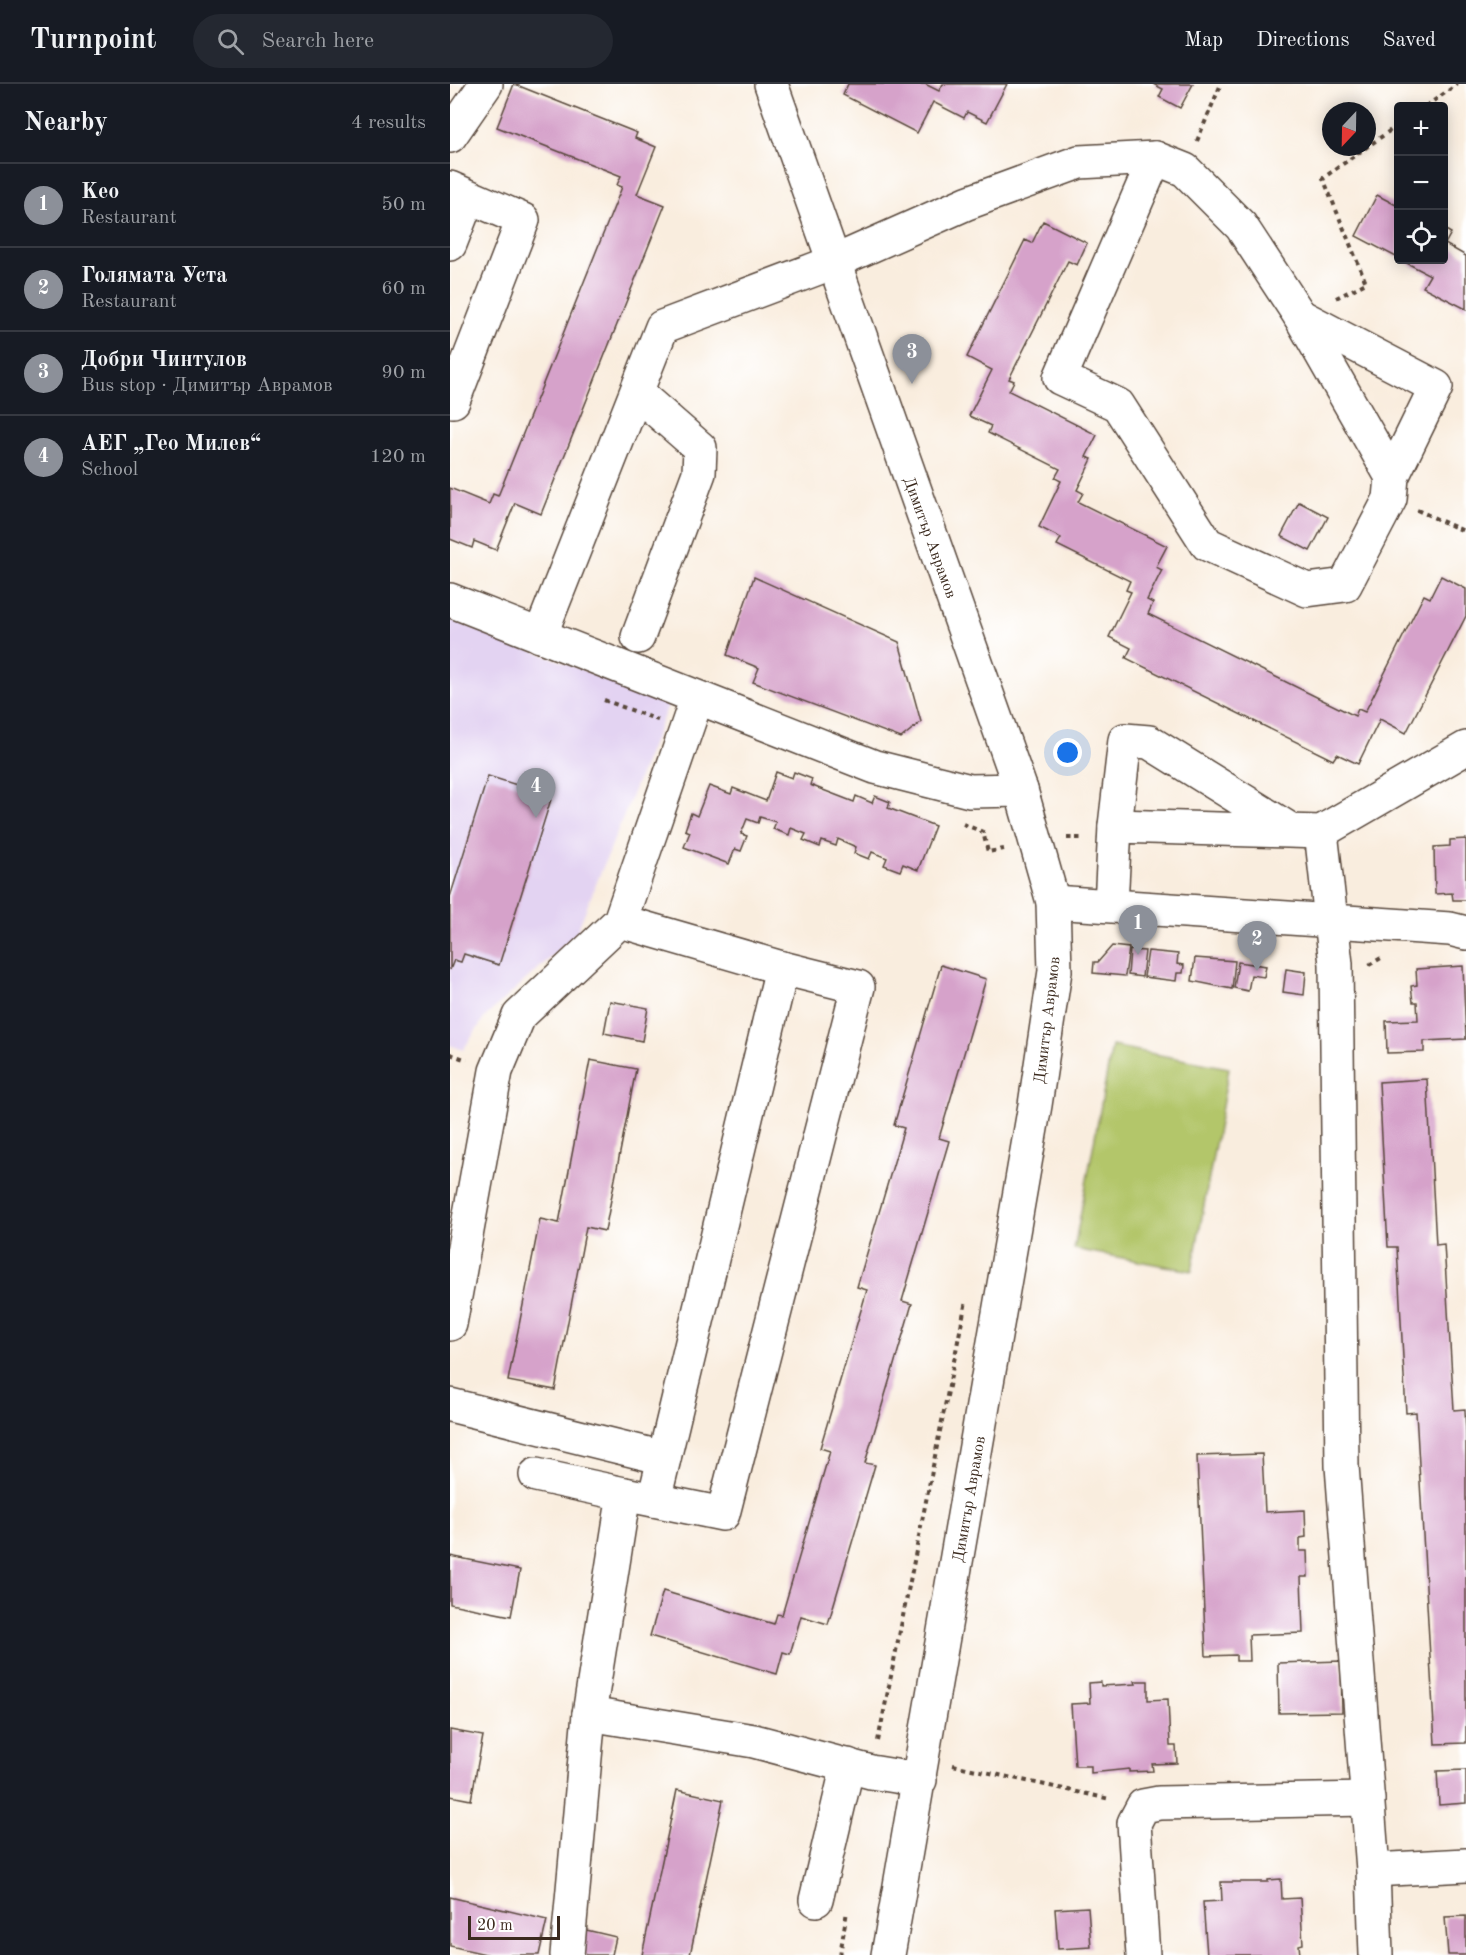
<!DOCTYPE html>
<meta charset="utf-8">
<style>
:root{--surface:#171b24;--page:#242831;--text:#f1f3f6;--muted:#9ea1a6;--line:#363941;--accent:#8c9099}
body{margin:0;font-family:"Old Standard TT",serif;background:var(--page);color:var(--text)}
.controls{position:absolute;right:18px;top:18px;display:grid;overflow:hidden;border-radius:6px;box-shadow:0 3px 15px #0003}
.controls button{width:54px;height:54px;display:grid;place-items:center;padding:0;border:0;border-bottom:2px solid var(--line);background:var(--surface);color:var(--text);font:30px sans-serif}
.compass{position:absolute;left:872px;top:18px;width:54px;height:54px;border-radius:50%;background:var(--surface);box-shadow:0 3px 15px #0003;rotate:202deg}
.scale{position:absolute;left:18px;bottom:15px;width:92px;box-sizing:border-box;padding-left:6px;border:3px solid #3b2a1e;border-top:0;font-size:16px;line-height:21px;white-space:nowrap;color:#3b2a1e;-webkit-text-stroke:4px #fff;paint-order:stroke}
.you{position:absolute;left:618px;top:669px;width:21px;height:21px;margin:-15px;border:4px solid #fff;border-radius:50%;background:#1a73e8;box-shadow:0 0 0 9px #1a73e833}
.badge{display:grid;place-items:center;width:39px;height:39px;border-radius:50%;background:var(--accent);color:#fff;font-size:20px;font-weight:700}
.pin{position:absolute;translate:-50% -50px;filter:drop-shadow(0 2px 3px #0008)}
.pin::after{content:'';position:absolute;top:32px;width:21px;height:18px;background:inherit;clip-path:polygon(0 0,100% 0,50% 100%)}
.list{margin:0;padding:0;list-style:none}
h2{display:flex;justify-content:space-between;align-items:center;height:78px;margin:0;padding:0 24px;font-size:26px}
h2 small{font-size:20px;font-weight:400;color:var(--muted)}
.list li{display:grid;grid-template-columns:39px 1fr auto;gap:18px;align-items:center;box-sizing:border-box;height:84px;padding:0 24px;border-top:2px solid var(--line)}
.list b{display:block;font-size:22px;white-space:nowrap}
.list p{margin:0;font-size:20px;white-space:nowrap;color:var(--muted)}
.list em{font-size:20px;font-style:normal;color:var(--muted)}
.icon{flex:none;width:33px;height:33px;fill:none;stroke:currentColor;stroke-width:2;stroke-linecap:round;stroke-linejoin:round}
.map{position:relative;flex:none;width:1016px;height:1871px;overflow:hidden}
header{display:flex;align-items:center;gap:36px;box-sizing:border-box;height:84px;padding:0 30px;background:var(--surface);border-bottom:2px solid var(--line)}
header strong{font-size:28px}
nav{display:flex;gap:33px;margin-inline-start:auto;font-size:21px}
.search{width:420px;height:54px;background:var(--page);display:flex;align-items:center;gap:15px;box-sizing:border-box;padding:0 21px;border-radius:33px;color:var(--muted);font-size:22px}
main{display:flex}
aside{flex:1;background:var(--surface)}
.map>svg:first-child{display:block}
.built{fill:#e3d3f2}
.green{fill:#b3c66a;stroke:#777844;stroke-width:1.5}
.building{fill:#d6a2ca}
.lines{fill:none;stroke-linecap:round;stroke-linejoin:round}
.minor-casing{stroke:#58473b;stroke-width:36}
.path{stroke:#58473b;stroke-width:4;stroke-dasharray:4.5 4.5;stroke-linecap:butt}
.minor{stroke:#fff;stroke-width:33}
.labels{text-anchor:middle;stroke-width:5;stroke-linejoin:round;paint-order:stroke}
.street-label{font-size:16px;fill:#3b2a1e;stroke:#fff}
</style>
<header>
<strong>Turnpoint</strong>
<div class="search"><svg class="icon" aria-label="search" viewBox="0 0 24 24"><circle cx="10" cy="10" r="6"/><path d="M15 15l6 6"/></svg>Search here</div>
<nav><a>Map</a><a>Directions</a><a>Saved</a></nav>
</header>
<main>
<aside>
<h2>Nearby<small>4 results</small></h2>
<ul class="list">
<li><span class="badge">1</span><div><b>Keo</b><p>Restaurant</p></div><em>50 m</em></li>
<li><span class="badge">2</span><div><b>Голямата Уста</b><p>Restaurant</p></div><em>60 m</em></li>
<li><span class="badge">3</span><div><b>Добри Чинтулов</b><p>Bus stop · Димитър Аврамов</p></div><em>90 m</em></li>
<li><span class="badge">4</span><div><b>АЕГ „Гео Милев“</b><p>School</p></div><em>120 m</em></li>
</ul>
</aside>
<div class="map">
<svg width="1016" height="1871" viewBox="0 0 1016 1871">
<rect width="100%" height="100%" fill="#fff"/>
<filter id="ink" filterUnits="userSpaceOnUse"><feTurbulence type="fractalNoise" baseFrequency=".0167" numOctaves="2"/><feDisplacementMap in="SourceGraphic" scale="12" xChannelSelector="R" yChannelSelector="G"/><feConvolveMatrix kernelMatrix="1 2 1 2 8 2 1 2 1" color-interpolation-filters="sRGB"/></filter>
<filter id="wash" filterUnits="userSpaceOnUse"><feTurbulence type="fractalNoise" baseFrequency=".008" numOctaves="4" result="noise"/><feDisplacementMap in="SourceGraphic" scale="24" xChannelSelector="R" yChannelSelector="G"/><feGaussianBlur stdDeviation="1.35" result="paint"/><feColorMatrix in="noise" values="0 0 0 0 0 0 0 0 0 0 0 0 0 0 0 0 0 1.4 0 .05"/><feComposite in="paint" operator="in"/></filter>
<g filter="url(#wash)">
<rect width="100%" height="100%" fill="#f9edde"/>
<path class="built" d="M0,535L219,619L126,850L35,933L13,966L0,961Z"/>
<path class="green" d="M662,962L779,984L742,1187L624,1165Z"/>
<g id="blocks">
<g class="building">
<path d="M64,0L187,49L185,54L206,63L187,110L215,121L91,430L65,419L46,466L24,457L22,464L0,455V404L39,420L43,410L48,412L172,103L167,101L171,92L47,43Z"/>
<path d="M398,0H475L489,7L493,0H557L537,38L517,28L514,34L483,18L467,49L393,11Z"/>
<path d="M703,0H743L730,24L709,13L713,5Z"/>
<path d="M927,111L948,122V174L906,152Z"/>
<path d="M593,137L637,159L627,181L618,177L559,295L564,297L559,307L647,351L636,373L642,375L627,406L633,409L628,418L717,462L706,483L712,486L697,516L703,519L698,530L905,632L908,625L915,628L974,511L980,514L991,492L1016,505V532L956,649L930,635L908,680L887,670L883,676L676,574L681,564L659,553L681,508L676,506L680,497L607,461L611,454L589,443L611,397L605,394L610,385L538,349L541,342L519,332L542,286L517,273L575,156L582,159Z"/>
<path d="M994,145L1001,149L995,160L1016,172V225L973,203L980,191L951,176H994Z"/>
<path d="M849,418L878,433L860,467L831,452Z"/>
<path d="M304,493L449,558L471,638L451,654L303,598L309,584L277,571Z"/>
<path d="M326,688L342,694L344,688L362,695L360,701L404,718L406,712L422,719L425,712L440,718L438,724L485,742L468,786L453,780L450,787L434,781L437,774L422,768L419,775L404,769L406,763L388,755L386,762L372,757L370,763L353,756L356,750L341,744L339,751L323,745L326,738L310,733L308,739L297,735L291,750L297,752L291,767L285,765L279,780L234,763L240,748L235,746L241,729L247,732L259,702L281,710L283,704L316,717Z"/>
<path d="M38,692L102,712L49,881L14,870L11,878L4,876L0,886V813Z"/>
<path d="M1016,755V816H1003L1002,809L985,810L984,763L1000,762V756Z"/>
<path d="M662,862L679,864L675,892L643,889L644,878H648Z"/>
<path d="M680,866L695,867L692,893L678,891Z"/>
<path d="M698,867L728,870L727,880L734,881L733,889H727L726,897L694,893Z"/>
<path d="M745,874L785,877L782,905L742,897Z"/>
<path d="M788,878L816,882L814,893L801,891L798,907L784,904Z"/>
<path d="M491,881L536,895L489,1054L499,1057L452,1217L462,1220L415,1379L425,1381L378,1540L351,1532L340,1570L333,1568L327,1590L200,1552L213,1507L324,1540L327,1530L332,1531L380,1367L370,1364L417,1206L407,1203L454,1044L444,1041Z"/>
<path d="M1013,882L1016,955L974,957V968L937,969L936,937L968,936L967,918H963L961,902L967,901L966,885Z"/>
<path d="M836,885L856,888L854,911L833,908Z"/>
<path d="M160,917L198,924L192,957L154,949Z"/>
<path d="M140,976L186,985L155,1147L136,1143L105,1306L58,1297L90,1135L109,1139Z"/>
<path d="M977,995L986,1161L994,1160L1004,1326L1015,1325L1016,1350V1659L985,1660L966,1328L956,1329L947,1163H938L929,998Z"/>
<path d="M812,1370L815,1428L855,1426L856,1453L850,1454V1467H857L858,1493H851L853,1549L799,1551L800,1577H786V1571L756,1572L747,1372Z"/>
<path d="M0,1472L70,1486L61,1532L0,1520Z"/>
<path d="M891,1577L892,1628L829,1629L828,1579Z"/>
<path d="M685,1597H698V1616L718,1615L720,1662H726L727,1679L702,1680L703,1687L679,1688V1685L641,1689V1682H625L621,1620L640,1619L639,1599L651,1598V1602L686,1600Z"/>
<path d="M0,1646L33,1652L21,1716L0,1712Z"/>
<path d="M1016,1686V1719L989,1721L987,1687Z"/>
<path d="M227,1706L273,1716L240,1871H192Z"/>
<path d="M831,1795L832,1815L850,1814L853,1860L849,1861L850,1871H757L753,1818L772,1817L771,1798H818V1796Z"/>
<path d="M0,1813L97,1836L89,1871H40L0,1862Z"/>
<path d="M638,1823L641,1863L608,1865L605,1825Z"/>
<path d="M1016,1832V1871H998L995,1833Z"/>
<path d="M128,1844L166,1853L162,1871H122Z"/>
</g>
</g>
</g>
<g filter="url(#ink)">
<use href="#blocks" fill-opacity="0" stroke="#58473b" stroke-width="1.5"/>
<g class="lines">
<defs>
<g id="minor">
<path d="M321,0L571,706L603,818L605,887L585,1021L438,1871"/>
<path d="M0,52L36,0"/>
<path d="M705,74L610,294L668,321L757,460L857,506L895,501L940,415L942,393L986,303L850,232"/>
<path d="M0,104L73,136L3,317L0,316"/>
<path d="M0,160L18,114"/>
<path d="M188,310L250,364L249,389L188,553"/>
<path d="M0,516L425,683L520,707L571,706"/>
<path d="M90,552L212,243L384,178L517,119L629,78L705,74L735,86L791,142L850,232L942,393"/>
<path d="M665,742L675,656L699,658L839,745"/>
<path d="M871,748L886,880L892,1382L923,1786L926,1871"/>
<path d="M603,818L1000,845L1016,849"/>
<path d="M661,821L665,742L871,748L1016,664"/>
<path d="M0,1240L46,987L69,932L170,837L247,614"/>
<path d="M0,1321L214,1374"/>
<path d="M86,1391L174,1410"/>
<path d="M204,1416L332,884"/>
<path d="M139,1630L304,1657L421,1688L470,1696"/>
<path d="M923,1786L1016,1781"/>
<path d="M366,1816L398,1681"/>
<path d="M117,1871L139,1630L174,1410L273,1430L408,903L332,884L170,837"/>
<path d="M693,1871L684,1739L693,1722L709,1719L918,1715"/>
</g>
</defs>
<use href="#minor" class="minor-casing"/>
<g class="path">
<path d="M976,22L1008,0"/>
<path d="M747,57L771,0"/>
<path d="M886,214L916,199L873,94L948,41"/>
<path d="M967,426L1016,448"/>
<path d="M154,616L208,636"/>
<path d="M513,740L533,748L538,768L554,765"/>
<path d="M617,754H632"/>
<path d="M919,881L933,873"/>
<path d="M0,970L17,976"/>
<path d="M428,1657L516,1217"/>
<path d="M503,1681L660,1715"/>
<path d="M390,1871L397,1827"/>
</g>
<use href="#minor" class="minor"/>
</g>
</g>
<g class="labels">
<g class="street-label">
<text transform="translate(481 453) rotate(70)" y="6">Димитър Аврамов</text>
<text transform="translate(596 936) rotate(-83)" y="6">Димитър Аврамов</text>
<text transform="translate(518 1415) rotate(-80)" y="6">Димитър Аврамов</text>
</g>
</g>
</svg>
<div class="controls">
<button>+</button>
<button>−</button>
<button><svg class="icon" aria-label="locate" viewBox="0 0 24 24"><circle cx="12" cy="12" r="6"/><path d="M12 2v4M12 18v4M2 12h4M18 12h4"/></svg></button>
</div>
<svg class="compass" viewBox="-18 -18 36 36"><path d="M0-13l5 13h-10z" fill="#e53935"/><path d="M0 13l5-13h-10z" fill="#9ea1a6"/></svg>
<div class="scale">20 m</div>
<div class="you"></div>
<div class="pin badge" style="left:688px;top:871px">1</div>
<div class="pin badge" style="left:807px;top:887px">2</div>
<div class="pin badge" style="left:462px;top:300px">3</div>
<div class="pin badge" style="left:86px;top:734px">4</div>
</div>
</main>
